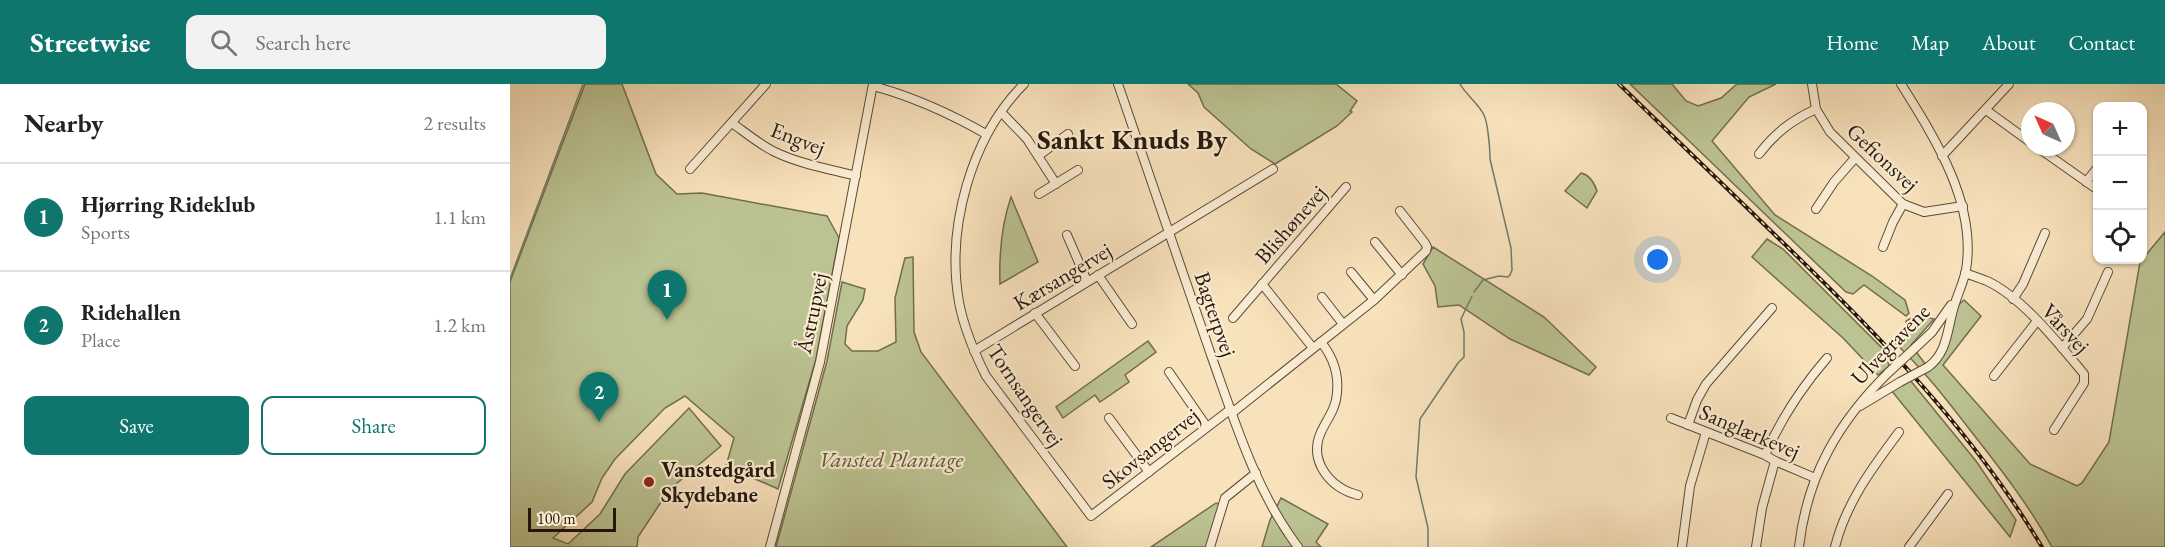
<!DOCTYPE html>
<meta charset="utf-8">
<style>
:root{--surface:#fff;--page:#f2f2f2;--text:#222;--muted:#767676;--line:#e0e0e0;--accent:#0f766e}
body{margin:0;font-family:"EB Garamond",serif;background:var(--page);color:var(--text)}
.controls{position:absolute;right:18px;top:18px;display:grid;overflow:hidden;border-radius:12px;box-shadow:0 2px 4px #0004}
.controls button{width:54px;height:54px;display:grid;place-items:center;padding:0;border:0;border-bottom:2px solid var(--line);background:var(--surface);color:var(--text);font:30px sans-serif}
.compass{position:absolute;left:1511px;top:18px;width:54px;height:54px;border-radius:50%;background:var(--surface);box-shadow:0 2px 4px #0004;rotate:315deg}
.scale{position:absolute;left:18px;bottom:15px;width:88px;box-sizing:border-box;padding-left:6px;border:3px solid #27170a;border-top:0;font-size:16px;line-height:21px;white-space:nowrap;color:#27170a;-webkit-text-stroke:4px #faecd3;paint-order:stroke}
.you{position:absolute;left:1148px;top:176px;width:21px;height:21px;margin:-15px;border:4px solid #fff;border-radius:50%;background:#1a73e8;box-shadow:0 0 0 9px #1a73e833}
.badge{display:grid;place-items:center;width:39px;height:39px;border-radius:50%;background:var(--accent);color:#fff;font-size:20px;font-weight:700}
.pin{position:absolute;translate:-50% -50px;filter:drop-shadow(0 2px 3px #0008)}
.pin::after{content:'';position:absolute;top:32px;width:21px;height:18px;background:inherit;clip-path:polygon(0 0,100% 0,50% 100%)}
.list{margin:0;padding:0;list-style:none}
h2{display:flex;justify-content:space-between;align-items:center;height:78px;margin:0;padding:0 24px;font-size:26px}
h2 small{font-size:20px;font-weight:400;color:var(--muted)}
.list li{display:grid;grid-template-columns:39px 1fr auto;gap:18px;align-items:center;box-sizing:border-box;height:108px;padding:0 24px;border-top:2px solid var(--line)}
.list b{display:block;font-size:22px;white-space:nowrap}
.list p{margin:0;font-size:20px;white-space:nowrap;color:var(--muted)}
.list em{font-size:20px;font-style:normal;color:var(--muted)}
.actions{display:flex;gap:12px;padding:18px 24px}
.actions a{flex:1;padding:14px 0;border:2px solid var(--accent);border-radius:12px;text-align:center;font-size:21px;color:var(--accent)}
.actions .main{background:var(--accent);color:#fff}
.icon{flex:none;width:33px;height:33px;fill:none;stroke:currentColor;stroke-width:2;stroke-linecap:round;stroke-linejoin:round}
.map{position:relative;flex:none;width:1655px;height:463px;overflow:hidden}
header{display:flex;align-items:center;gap:36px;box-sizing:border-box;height:84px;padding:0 30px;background:var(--accent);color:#fff}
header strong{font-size:28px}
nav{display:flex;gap:33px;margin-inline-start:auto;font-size:21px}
.search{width:420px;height:54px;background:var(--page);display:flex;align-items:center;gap:15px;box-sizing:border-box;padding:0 21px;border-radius:12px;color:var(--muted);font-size:22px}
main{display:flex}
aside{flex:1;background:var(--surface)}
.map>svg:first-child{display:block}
.green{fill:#bcc392;stroke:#726d4e;stroke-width:1.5}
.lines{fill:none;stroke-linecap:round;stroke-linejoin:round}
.stream{stroke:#6e7c6b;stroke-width:1.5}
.minor-casing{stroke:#5b4a36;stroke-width:10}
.minor{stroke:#faecd3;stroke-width:8}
.rail-casing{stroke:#27170a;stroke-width:4}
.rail{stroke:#faecd3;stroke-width:1.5;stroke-dasharray:4.5;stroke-linecap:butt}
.minor-bridge-casing{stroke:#5b4a36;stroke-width:10;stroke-linecap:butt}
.minor-bridge{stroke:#faecd3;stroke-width:8}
.poi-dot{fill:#8f2418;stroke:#faecd3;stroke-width:2}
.labels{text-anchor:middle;stroke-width:4.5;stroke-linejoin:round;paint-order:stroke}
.street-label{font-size:22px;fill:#27170a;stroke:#faecd3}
.park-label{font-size:22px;font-style:italic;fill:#5b533a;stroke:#faecd3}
.poi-label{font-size:22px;font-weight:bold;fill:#27170a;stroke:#faecd3;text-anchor:start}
.district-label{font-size:28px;font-weight:bold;fill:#27170a;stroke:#faecd3}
</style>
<header>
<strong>Streetwise</strong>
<div class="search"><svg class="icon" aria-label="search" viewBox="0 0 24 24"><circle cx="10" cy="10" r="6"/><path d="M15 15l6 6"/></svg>Search here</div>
<nav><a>Home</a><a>Map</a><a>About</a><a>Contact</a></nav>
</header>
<main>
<aside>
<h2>Nearby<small>2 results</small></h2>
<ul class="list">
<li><span class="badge">1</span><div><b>Hjørring Rideklub</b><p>Sports</p></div><em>1.1 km</em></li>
<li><span class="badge">2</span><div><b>Ridehallen</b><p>Place</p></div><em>1.2 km</em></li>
</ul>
<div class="actions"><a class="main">Save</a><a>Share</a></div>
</aside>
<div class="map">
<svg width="1655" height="463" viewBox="0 0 1655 463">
<rect width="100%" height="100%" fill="#f8e2bc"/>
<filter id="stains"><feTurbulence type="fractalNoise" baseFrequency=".00333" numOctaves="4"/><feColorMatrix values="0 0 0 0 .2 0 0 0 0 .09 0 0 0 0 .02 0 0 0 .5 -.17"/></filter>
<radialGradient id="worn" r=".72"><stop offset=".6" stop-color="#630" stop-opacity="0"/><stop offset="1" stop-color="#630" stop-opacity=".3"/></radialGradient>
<g class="green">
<path d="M75,0H112L146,90L167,110L192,109L317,132L329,154L306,275L268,405L216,382L224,354L175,312L155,324L105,375L92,394L82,418L43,454L58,460L90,430L115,390L179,324L211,362L159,406L128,453L127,463H0V198Z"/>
<path d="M678,0H826L847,17L840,27L842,28L827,42L765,80L741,65L694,23L688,9Z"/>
<path d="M1120,0H1162L1176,17L1188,22L1211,14L1227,0H1266L1239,13L1202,57L1265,131L1362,192L1395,216L1399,229L1396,232L1354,201L1343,210L1336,208Z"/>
<path d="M1071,89C1080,91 1084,98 1087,107L1077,124L1055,107Z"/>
<path d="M501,113L528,178L490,200C489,170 491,142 501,113Z"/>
<path d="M1655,148V463H1542C1519,421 1489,383 1460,346C1436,315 1413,285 1384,258L1397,246L1396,237C1405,230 1414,233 1424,235L1401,261L1419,285L1428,278L1445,224L1454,216L1471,232L1433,281L1520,380L1567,402L1572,399L1599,358L1630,178Z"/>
<path d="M1257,155L1273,165L1375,267L1379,282L1368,291L1333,254L1242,173Z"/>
<path d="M923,163L1034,233L1086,283L1079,291L1000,255L949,221L928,223L925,202L913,180Z"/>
<path d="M403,173L404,248L411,268L557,463H266L317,277L332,198L355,205L353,216L337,242L335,260L342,267H368L386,258L385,214L395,174Z"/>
<path d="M638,257L646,268L615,291L619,298L590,318L585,311L553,334L546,323Z"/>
<path d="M1400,296L1466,377L1506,436L1500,453L1381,306Z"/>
<path d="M771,414L818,440L806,458L811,463H752L760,436Z"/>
<path d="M706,419L710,421L698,463H641Z"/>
</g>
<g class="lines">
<g class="stream">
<path d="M950,0C956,11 969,20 974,31C978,39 980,66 980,75L1001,164L1002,186L1000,191L998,193L989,192L973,196L964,208"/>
<path d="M0,195L73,0"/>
<path d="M918,463V444L906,393L910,335L948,279L954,273V248L951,235L962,212"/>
</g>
<defs>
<g id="minor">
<path d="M514,0C461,53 436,144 449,218C454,245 464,268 476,292L581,432L721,325"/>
<path d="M608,0C638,90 669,179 700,268C724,335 745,406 788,463"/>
<path d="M1302,0L1306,25L1320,48L1393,120L1414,128L1453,122"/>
<path d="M1391,0C1425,54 1467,120 1456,186C1453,201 1445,215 1442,230C1437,249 1436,270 1418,283"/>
<path d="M363,2C404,13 439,29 476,50"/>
<path d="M1476,26L1520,58"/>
<path d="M491,28L517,55L546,100"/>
<path d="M222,39C236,49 249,60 265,68C290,80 319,85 346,92"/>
<path d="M1527,63L1588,106"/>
<path d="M1249,70C1265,49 1282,36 1306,25"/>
<path d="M528,72L558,50"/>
<path d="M1432,72L1499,0"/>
<path d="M180,85L256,0"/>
<path d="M1576,98L1588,83"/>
<path d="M529,110L568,86"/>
<path d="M1306,125L1324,98L1345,74"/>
<path d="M557,151L577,197"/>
<path d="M865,158L892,191"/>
<path d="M1373,163L1383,138L1393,120"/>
<path d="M841,188L864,216"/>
<path d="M1455,189C1463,192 1470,194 1477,197C1512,213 1550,261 1574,290V299L1544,346"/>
<path d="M588,191L622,240"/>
<path d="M752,200L803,264"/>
<path d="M812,213L833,240"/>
<path d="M1503,215L1513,200L1535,149"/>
<path d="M525,229L565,282"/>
<path d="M723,234L836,103"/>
<path d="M811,258C823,273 829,290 827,309C826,325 817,335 811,348C798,377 820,404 848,411"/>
<path d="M1405,264L1422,248L1441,221"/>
<path d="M1552,264L1577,235L1598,188"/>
<path d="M464,267L763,85"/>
<path d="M659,288L697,343"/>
<path d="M1484,292L1527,237"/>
<path d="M1350,322L1390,298"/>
<path d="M722,329L864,216L916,167L917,163L915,159L890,127"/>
<path d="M599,334L639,388"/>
<path d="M1161,334L1255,371L1265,377L1305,394"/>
<path d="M1178,341L1187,316L1196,300L1262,224"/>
<path d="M1255,371C1271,335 1291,304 1317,274"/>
<path d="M260,463L310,278L363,0"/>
<path d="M700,463L715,414L746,389"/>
<path d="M1172,463L1180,402L1196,348"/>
<path d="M1246,463L1252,424L1265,377"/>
<path d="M1289,463C1297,392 1328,338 1379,288"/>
<path d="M1325,463C1336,419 1362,384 1389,348"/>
<path d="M1399,463L1438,410"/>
</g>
</defs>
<use href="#minor" class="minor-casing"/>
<use href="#minor" class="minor"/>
<defs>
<path id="rail" d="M1109,0C1160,50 1212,99 1263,149C1363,245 1460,343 1532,463"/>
</defs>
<use href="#rail" class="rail-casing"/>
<use href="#rail" class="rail"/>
<defs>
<g id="minor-bridge">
<path d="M1379,288L1405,264"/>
<path d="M1390,298L1418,283"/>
</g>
</defs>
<use href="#minor-bridge" class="minor-bridge-casing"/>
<use href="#minor-bridge" class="minor-bridge"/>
</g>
<circle class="poi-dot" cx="139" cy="398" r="6"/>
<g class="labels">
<g class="street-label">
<text transform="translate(288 54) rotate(21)" y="8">Engvej</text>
<text transform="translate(1373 73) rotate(43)" y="8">Gefionsvej</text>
<text transform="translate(780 140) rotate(-49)" y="8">Blishønevej</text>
<text transform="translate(552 192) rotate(-31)" y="8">Kærsangervej</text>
<text transform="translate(301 229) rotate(-78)" y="8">Åstrupvej</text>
<text transform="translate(706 230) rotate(71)" y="8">Bagterpvej</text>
<text transform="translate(1556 244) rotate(47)" y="8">Vårsvej</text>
<text transform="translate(1380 260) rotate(-46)" y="8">Ulvegravene</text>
<text transform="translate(516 311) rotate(56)" y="8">Tornsangervej</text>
<text transform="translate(1240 347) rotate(23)" y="8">Sanglærkevej</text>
<text transform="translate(640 364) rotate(-38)" y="8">Skovsangervej</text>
</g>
<g class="park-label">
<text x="381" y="383">Vansted Plantage</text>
</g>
<g class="poi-label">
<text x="151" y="393">Vanstedgård<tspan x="151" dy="25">Skydebane</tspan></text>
</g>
<g class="district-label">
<text x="622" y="65">Sankt Knuds By</text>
</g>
</g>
<rect width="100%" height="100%" filter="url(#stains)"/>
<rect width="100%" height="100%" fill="url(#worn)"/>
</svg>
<div class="controls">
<button>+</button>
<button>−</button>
<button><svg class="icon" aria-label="locate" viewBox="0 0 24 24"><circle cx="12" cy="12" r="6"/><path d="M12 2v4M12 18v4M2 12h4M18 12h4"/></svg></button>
</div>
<svg class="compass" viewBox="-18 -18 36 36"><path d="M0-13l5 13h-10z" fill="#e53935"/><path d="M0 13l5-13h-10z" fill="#767676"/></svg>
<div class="scale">100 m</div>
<div class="you"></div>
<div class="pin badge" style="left:157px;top:236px">1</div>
<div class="pin badge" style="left:89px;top:338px">2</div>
</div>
</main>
